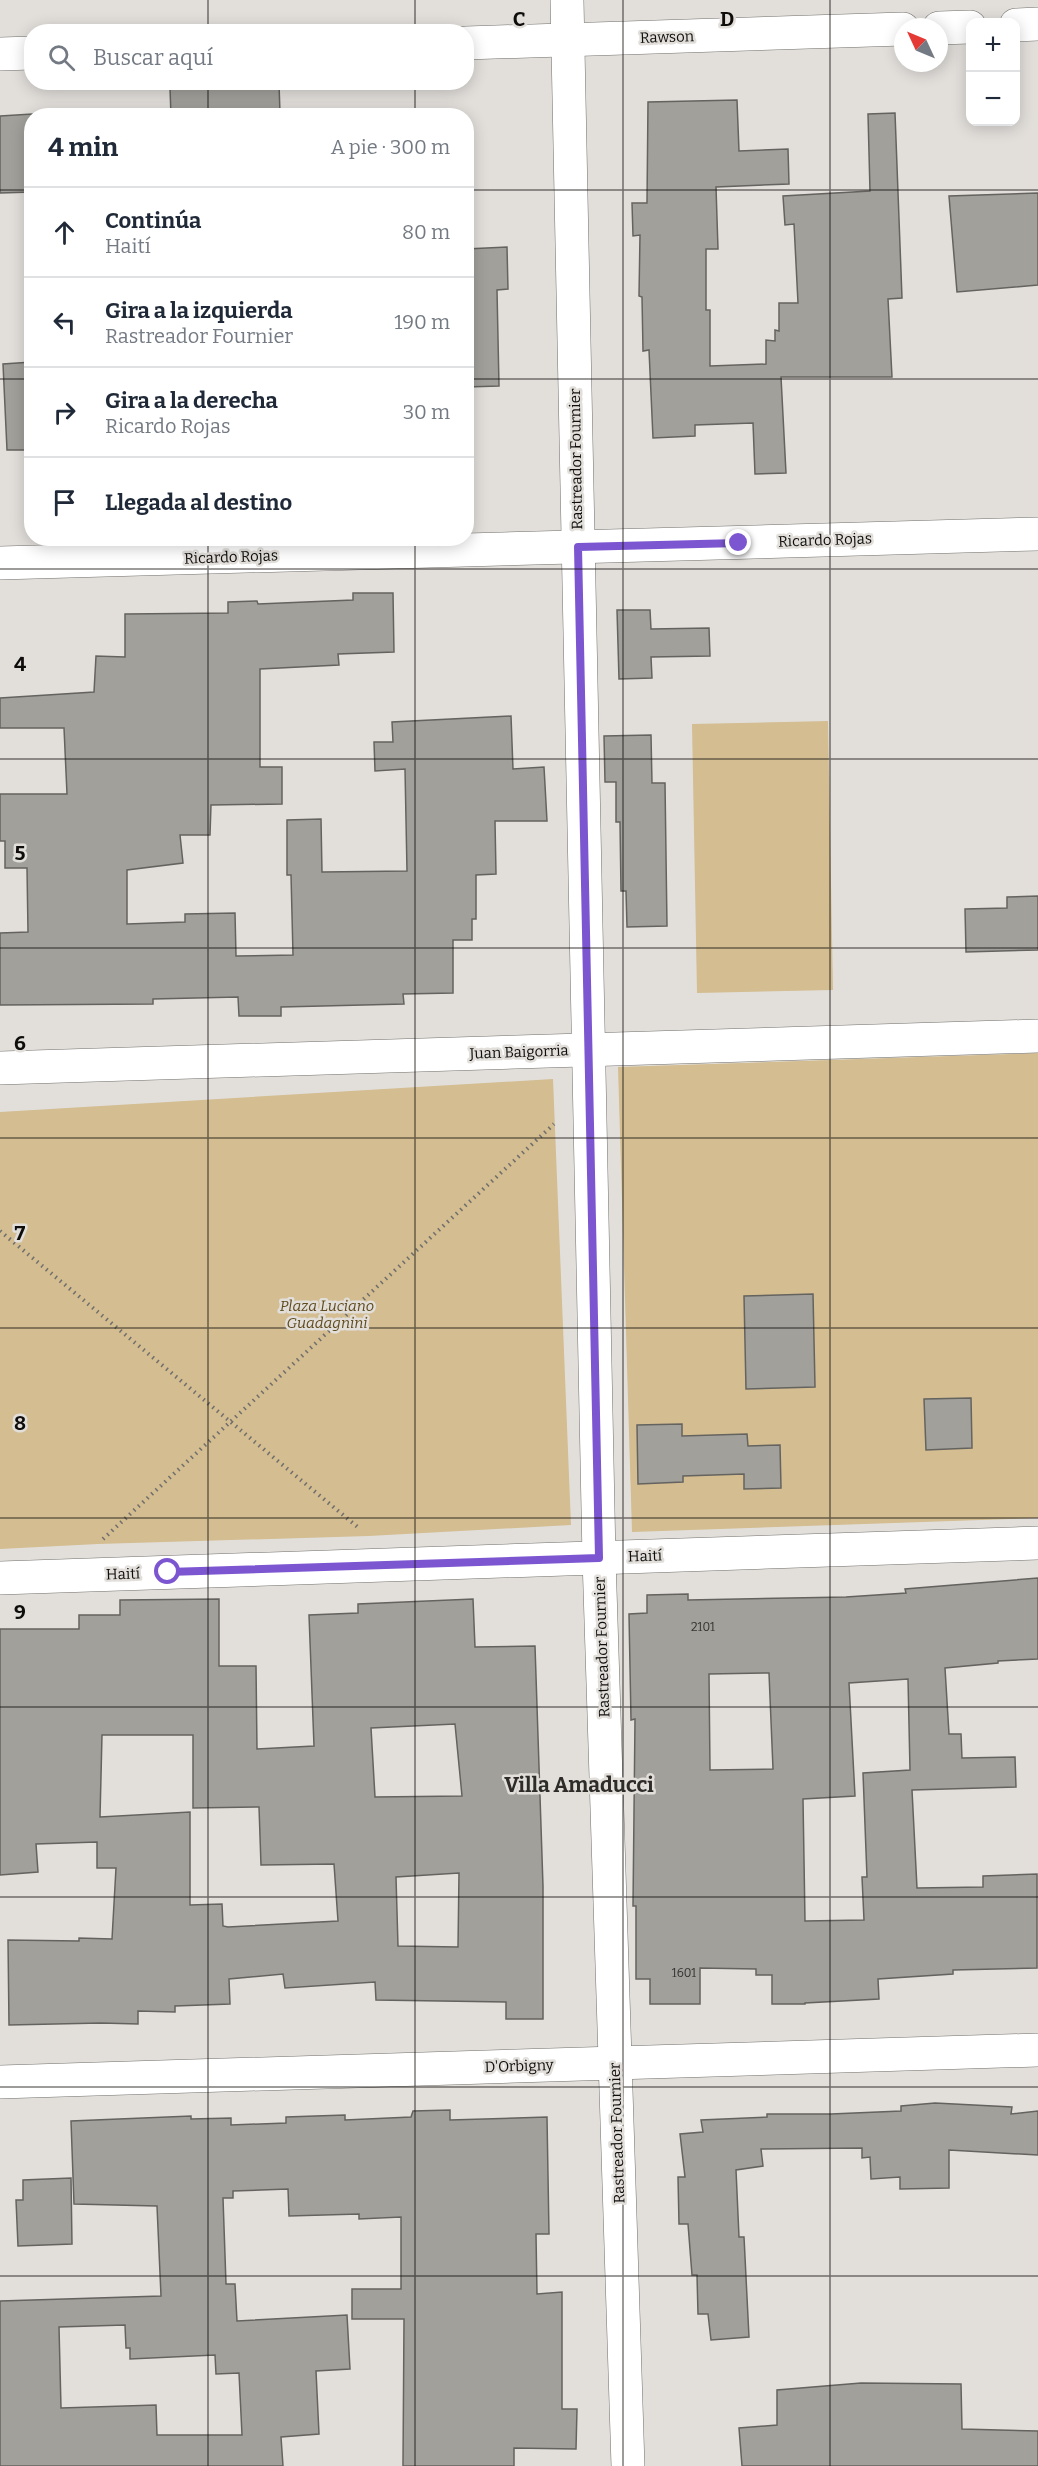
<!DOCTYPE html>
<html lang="es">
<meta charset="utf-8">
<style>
:root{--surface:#fff;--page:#f2f2f3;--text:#1f2937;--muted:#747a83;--line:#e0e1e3}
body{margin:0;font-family:Bitter,serif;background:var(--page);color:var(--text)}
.controls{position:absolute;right:18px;top:18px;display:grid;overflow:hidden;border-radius:12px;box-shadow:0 3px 15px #0003}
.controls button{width:54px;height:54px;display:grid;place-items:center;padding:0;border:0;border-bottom:2px solid var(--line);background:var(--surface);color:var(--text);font:30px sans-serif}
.compass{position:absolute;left:894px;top:18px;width:54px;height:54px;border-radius:50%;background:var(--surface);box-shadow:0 3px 15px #0003;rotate:314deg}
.stop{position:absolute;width:18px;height:18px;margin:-14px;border:4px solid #7c56d0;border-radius:50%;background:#fff}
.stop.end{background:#7c56d0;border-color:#fff;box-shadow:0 2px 6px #0008}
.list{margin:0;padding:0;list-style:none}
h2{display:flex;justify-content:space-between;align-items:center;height:78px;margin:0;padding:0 24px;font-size:26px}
h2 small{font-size:20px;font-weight:400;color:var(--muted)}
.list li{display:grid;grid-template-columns:39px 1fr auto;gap:18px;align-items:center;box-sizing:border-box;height:90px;padding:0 24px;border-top:2px solid var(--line)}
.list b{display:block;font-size:22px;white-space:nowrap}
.list p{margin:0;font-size:20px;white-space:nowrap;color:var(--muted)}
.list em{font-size:20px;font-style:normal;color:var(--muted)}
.icon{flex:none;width:33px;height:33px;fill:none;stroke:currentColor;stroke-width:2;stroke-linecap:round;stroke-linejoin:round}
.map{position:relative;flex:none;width:1038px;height:2466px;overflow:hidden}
.search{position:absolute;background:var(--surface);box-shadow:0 3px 15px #0003;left:24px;top:24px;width:450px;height:66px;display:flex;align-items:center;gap:15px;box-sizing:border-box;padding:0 21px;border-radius:24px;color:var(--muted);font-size:22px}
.panel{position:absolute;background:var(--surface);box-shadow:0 3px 15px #0003;left:24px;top:108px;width:450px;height:438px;border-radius:24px}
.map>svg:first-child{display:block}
.green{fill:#d3bd91}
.building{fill:#a2a09b;stroke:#65635f;stroke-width:1.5;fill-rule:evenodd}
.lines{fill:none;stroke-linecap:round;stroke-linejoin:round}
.minor-casing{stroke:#72706c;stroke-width:34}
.path{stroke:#716f6c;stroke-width:4;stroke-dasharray:1.5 4.5;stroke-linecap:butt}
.minor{stroke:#fff;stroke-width:33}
.route{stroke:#7c56d0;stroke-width:8}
.grid{fill:none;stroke:#0e0d0b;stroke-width:1.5;stroke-opacity:0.55}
.labels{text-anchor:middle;stroke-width:5;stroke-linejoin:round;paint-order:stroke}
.number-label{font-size:12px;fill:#33322f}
.street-label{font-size:15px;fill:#0e0d0b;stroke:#e2dfdb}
.park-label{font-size:15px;font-style:italic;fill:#614b1c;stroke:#e2dfdb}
.district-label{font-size:21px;font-weight:bold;fill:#2e2c29;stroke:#e2dfdb}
.grid-label{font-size:20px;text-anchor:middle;font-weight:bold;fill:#0e0d0b;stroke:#e2dfdb;stroke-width:5;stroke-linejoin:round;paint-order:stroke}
</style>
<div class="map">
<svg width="1038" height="2466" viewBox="0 0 1038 2466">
<rect width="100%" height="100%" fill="#e2dfdb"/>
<g class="green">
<path d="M828,721L833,990L697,993L692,724Z"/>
<path d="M1038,1053V1518L632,1532L618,1067Z"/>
<path d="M553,1079L571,1525L369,1536L98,1544L0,1549V1112Z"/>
</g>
<g class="building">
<path d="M279,84L280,113L171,116L170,88Z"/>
<path d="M737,100L739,151L788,149L789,184L716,187L718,249H706V310H710V366L766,364V340L775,341V330L779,331V303H798L794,224L785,225L783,196L870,191L868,114L895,113L902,298L888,299L892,377H781L786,473L755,474L753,423L695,425V436L653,438L649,350L643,351L642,297L639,296L640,235L633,236L632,203H647L648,102Z"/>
<path d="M32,114V192L0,193V116Z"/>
<path d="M1038,193V285L957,292L949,196Z"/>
<path d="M507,247L508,289L497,290L499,386L466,387V249Z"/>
<path d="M32,362V450H7L3,364Z"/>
<path d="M353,593H393L394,652L338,654L339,665L260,669V767H282V804L211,805L210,835H180L183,863L127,870V924L185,922V914L235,913L236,956L293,955L291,875H287V820L321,819L322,872L407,871L405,769L375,771L374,742H393L392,722L511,716L513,769L544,767L547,821H495L496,874L476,875V919H472V940H453V993L403,994L404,1004L281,1007V1016H239L238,997L153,999V1004L0,1005V933L28,932L27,868H5V841H0V794H67L64,728H0V698L94,692L96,656L125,657V614L228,613V602L257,601L258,604L353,600Z"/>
<path d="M617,610H650L651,629L709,628L710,656L651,657L652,678L619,679Z"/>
<path d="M651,735L652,783H665L667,926L627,927L626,891H621L620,822H616V782H605L604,736Z"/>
<path d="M1038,896V950L966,952L965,909L1007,908V897Z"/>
<path d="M813,1294L815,1387L746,1389L744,1296Z"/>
<path d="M971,1398L972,1448L926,1450L924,1399Z"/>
<path d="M682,1424V1436L747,1434L748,1446L780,1445L781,1488L744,1489V1474L683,1476V1482L638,1484L637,1425Z"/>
<path d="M1038,1578V1659L998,1661V1663L945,1668L949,1734H961L962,1758L1015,1757L1016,1787L912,1790L917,1888L983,1887V1876L1037,1874V1968L953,1970V1974L878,1979L879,1999L805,2003V2004H772V1975H756V1969L700,1968V2004H650V1979H636V1906H633L635,1719L631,1720L629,1614L647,1613V1595L688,1594V1600L846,1597L906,1593L905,1589ZM769,1673L773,1769L710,1770L709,1674ZM908,1679L910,1770L863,1773L867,1877H862L864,1920L805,1921L803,1799L855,1796L849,1683Z"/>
<path d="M219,1599V1666H256L257,1749L314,1746L309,1615L358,1613V1604L473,1599L475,1647L535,1646L543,1886V2019H506V2002L376,2000L375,1982L285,1988L283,1974L229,1979L230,2004L175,2006V2012L138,2011V2024L101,2023L9,2025L8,1940L79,1941V1938L112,1939L116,1868H97V1842L36,1844L38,1872L0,1875V1629H79V1615H120V1600ZM455,1724L462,1796L375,1797L371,1728ZM102,1735H193V1808L259,1807L261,1865L334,1864L338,1921L228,1927L223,1926L222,1904L190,1905V1812L100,1817ZM459,1873L458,1947L398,1946L396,1877Z"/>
<path d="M935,2103L1012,2107L1011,2114L1038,2111V2155L949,2150V2188L900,2189V2177L871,2179L870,2157L862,2158V2148L761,2149L763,2166L736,2170L739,2237H744L749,2337L711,2340L708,2314H698L697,2275H692L688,2224H679L678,2177H685L680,2134L703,2132L701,2120L767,2117V2114H831L901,2111V2106Z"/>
<path d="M450,2110V2120L547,2117L549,2234H536L537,2294L562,2292V2409H577L576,2449L514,2448V2466H403L404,2319H352V2289H401V2217L359,2219V2214L289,2216L288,2189L233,2191V2198H223L226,2284H235L237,2321L347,2315L350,2369L316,2371L319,2434L281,2437L283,2466H0V2301L161,2296L157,2206L74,2204L71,2121L191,2116V2119L231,2118V2125L286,2123V2117L345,2115V2120L411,2117L413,2111ZM125,2325L126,2348H130V2359L215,2355L216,2374L239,2373L242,2435H157L156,2405L61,2408L59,2327Z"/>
<path d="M71,2178L72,2244L18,2246L16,2200H23V2180Z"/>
<path d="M861,2383L961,2384L962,2429L1038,2431V2466H742L739,2428L777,2425V2390Z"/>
</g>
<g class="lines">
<defs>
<g id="minor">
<path d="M567,0L599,1558L628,2466"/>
<path d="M1016,25L1038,24"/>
<path d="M939,28L970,27"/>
<path d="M466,43L903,29"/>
<path d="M0,54L32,53"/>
<path d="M0,563L1038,534"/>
<path d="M0,1068L1038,1036"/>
<path d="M0,1578L1038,1543"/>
<path d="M0,2082L1038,2050"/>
</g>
</defs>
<use href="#minor" class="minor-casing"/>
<g class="path">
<path d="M0,1231L360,1529"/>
<path d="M103,1539L554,1124"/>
</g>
<use href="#minor" class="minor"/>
</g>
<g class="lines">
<path class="route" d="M168,1572L599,1558L578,547L739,543"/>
</g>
<path class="grid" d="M208,0V32M415,0V32M623,0V2466M830,0V2466M208,82V116M415,82V116M0,190H32M466,190H1038M0,379H32M466,379H1038M208,538V2466M415,538V2466M0,569H1038M0,759H1038M0,948H1038M0,1138H1038M0,1328H1038M0,1518H1038M0,1707H1038M0,1897H1038M0,2087H1038M0,2276H1038"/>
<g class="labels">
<g class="number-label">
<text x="703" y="1631">2101</text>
<text x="684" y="1977">1601</text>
</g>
<g class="street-label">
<text transform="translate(667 37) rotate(-2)" y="5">Rawson</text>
<text transform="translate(576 459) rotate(-91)" y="5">Rastreador Fournier</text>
<text transform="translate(825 540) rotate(-2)" y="5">Ricardo Rojas</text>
<text transform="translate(231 557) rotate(-2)" y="5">Ricardo Rojas</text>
<text transform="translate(519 1052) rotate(-2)" y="5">Juan Baigorria</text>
<text transform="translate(645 1556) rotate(-2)" y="5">Haití</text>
<text transform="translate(123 1574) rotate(-2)" y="5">Haití</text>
<text transform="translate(602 1647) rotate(-92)" y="5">Rastreador Fournier</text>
<text transform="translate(519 2066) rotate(-2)" y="5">D'Orbigny</text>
<text transform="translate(617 2133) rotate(-92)" y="5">Rastreador Fournier</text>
</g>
<g class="park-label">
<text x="327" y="1311">Plaza Luciano<tspan x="327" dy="17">Guadagnini</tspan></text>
</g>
<g class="district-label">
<text x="579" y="1792">Villa Amaducci</text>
</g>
</g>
<g class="grid-label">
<text x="519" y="26">C</text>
<text x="727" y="26">D</text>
<text x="20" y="671">4</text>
<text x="20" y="860">5</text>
<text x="20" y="1050">6</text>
<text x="20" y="1240">7</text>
<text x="20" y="1430">8</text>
<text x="20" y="1619">9</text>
</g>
</svg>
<div class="controls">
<button>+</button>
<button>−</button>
</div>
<svg class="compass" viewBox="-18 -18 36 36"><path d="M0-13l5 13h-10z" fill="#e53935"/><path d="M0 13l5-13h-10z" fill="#747a83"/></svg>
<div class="stop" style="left:168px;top:1572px"></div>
<div class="stop end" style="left:739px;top:543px"></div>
<div class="search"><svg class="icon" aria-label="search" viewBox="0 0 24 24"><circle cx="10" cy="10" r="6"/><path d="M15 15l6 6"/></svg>Buscar aquí</div>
<section class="panel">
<h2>4 min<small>A pie · 300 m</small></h2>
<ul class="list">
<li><svg class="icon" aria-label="ahead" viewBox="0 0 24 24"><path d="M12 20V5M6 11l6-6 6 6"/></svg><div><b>Continúa</b><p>Haití</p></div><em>80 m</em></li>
<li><svg class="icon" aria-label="left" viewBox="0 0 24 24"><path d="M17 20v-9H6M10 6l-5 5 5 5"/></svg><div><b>Gira a la izquierda</b><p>Rastreador Fournier</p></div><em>190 m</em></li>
<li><svg class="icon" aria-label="right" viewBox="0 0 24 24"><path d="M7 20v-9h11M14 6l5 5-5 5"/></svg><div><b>Gira a la derecha</b><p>Ricardo Rojas</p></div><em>30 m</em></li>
<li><svg class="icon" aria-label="arrive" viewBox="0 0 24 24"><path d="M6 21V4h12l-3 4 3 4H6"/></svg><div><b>Llegada al destino</b></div></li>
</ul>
</section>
</div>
